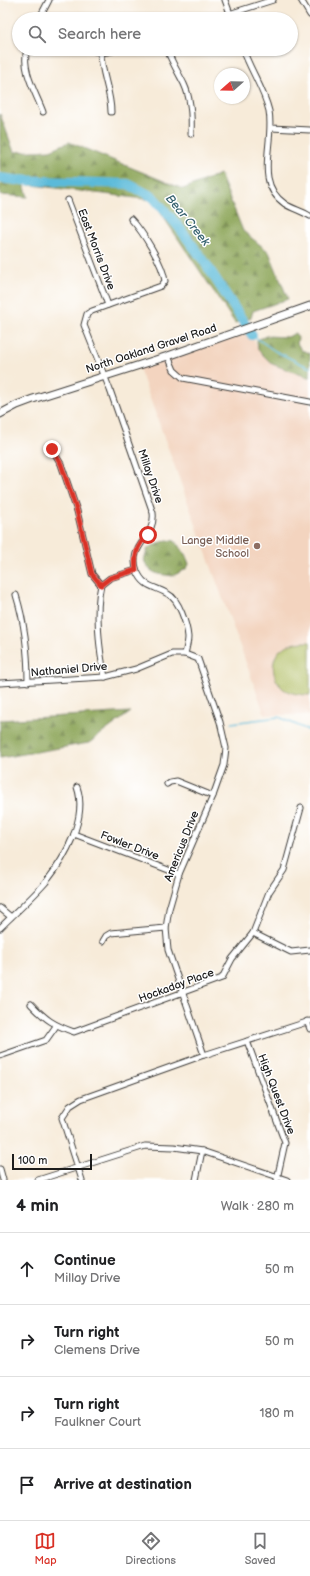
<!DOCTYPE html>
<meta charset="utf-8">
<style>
:root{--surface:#fff;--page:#f2f2f2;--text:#202124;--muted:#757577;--line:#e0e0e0;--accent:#d93025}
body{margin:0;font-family:"Balsamiq Sans",sans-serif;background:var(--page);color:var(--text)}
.compass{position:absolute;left:214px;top:68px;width:36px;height:36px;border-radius:50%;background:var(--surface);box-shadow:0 1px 3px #0004;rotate:250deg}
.scale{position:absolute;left:12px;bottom:10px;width:80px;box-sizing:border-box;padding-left:4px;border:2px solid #1c1c1c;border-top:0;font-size:11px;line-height:14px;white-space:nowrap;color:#1c1c1c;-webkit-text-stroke:3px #fff;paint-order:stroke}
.stop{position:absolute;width:12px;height:12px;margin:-9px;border:3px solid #d93025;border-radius:50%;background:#fff}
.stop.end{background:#d93025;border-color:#fff;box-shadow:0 1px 4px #0008}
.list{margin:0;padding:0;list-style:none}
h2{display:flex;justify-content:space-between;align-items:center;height:52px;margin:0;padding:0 16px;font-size:17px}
h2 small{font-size:13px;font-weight:400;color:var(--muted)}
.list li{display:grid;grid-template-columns:26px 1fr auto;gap:12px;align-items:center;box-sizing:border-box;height:72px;padding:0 16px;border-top:1px solid var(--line)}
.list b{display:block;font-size:15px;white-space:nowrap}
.list p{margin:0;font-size:13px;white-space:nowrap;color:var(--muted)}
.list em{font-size:13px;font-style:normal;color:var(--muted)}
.icon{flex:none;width:22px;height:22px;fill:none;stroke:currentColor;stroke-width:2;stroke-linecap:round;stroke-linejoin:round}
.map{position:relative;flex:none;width:310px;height:1180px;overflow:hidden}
.search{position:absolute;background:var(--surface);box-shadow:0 1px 3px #0004;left:12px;right:12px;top:12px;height:44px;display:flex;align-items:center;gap:10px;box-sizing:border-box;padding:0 14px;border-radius:22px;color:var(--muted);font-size:15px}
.sheet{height:340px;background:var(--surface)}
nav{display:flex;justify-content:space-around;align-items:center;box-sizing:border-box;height:56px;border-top:1px solid var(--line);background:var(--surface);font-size:11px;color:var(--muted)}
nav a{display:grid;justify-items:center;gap:2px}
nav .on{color:var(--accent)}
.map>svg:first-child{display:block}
.built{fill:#f3d4bf}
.forest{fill:url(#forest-firs);stroke:#546039}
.garden{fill:#afbc5f;stroke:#666c3e}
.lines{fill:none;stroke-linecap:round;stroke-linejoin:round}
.stream{stroke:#5abad9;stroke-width:1.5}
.river{stroke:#5abad9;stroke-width:10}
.street-casing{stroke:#3d3b38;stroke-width:7}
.secondary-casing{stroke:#3d3b38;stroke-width:9}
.street{stroke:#fff;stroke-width:5}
.secondary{stroke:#fff;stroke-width:7}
.route{stroke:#d93025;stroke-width:5}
.education-dot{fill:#8d6e63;stroke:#fff;stroke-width:1.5}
.labels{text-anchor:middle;stroke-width:3;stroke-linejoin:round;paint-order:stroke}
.street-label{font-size:11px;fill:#1c1c1c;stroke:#fff}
.education-label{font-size:11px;fill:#785e54;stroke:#fff;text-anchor:end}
.water-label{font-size:12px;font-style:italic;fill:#386371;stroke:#fff}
</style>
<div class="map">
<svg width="310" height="1180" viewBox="0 0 310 1180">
<defs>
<pattern id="forest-firs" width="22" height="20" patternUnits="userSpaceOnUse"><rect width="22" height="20" fill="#8ba456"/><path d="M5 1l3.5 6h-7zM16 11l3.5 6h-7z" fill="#718546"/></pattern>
</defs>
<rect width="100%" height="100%" fill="#fff"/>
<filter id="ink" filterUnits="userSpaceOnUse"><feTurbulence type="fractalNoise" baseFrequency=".025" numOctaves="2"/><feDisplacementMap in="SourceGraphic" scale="8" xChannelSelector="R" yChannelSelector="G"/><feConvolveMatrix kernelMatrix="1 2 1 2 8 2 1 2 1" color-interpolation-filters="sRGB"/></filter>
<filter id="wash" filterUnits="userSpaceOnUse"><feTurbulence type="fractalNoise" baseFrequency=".012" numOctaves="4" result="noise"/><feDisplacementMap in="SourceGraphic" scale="16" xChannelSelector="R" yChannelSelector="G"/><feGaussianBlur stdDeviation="0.9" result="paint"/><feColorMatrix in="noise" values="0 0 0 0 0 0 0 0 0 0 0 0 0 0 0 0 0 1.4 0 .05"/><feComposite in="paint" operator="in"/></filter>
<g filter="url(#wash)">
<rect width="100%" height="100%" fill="#f7ebd9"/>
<path class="built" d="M251,332L258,350L272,364L310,378V715H265L139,368Z"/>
<g class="forest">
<path d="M0,114L14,152L50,150L69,142L183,189L220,174L243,231L269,252L288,299L253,311L251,318L235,323L152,200L24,184L28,197L0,195Z"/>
<path d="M295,333L298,338L297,343L301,350L310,353V378L272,364L258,350L257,340L266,336L288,337Z"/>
<path d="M167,540L175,541L185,554L189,564L187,568L173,576C159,574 150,575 144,560L148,548Z"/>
<path d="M131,712L89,743L0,758V720Z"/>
</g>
<path class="garden" d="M302,642H310V695C302,695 292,694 285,690C273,682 269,663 279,651C285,645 294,643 302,642Z"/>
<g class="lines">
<g class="stream">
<path d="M252,335L275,351L308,367H310"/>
<path d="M231,723L279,717L310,731"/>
</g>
<path class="river" d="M0,178L15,180L128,184L153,197L178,226L202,258L252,335"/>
</g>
</g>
<g filter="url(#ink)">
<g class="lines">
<defs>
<g id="street">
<path d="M225,0L232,19"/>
<path d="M301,0L310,15"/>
<path d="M39,19L49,0"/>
<path d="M213,19L273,0"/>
<path d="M27,49C21,70 36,93 43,112"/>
<path d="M88,49L101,53L122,49"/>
<path d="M167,49C171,61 178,72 184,84C191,99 192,117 191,134"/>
<path d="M243,49C250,70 264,89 269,111C275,143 253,182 285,204C293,209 302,211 310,216"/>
<path d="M101,53C101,73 111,91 111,112"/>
<path d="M271,128L310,130"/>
<path d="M68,200L108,305"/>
<path d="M131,219C143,232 163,264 165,281L161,286L92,311L87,314L84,325L110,390L153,513C156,538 127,545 137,571C144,588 155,586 168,594C179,599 187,625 188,637C188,643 186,649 185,654"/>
<path d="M168,356L174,370L183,378L310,402"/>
<path d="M52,449L61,464L77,511L92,574L101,585"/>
<path d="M16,595C25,624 28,652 28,682"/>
<path d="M105,677C99,650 95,611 101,585L110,578L136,570"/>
<path d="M0,683L105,677L136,669L172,654H185L198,659L220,722L226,748L224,765L213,796L179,874L169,909L166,928L168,950L204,1055"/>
<path d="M167,784L170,782L176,781L213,796"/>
<path d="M74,834L179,874"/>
<path d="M0,908L11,917"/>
<path d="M0,928C15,913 32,898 46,882C65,858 88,818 77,787"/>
<path d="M253,933L291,952L310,950"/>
<path d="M103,941L106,936L111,933L166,928"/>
<path d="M31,1004C46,1020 54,1025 74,1032L222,978L232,959L253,933L269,892L284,870L301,808"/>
<path d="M307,1021L310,1029"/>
<path d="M247,1041L285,1143L277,1179"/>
<path d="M0,1056L46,1040L56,1026"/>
<path d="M0,1169L3,1180"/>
<path d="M38,1180L145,1146L174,1147L202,1151L287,1180"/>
<path d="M82,1180L62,1118L70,1106L81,1099L204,1055L310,1021"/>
<path d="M196,1180L202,1151"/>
</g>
<path id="secondary" d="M0,414L17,405L33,399L168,356L310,306"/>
</defs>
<use href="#street" class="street-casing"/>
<use href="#secondary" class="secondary-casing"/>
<use href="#street" class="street"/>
<use href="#secondary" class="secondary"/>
</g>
</g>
<g class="lines" filter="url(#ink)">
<path class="route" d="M52,449L61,464L77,511L92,574L101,585L110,578L136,570C134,555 137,545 148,535"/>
</g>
<circle class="education-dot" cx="257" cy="546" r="4"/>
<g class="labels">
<g class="street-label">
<text transform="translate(97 249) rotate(69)" y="4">East Morris Drive</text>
<text transform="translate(151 348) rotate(-18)" y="4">North Oakland Gravel Road</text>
<text transform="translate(151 476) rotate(71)" y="4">Millay Drive</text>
<text transform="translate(69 669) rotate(-5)" y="4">Nathaniel Drive</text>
<text transform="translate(130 845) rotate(21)" y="4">Fowler Drive</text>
<text transform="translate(181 846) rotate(-68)" y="4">Americus Drive</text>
<text transform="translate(176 985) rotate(-20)" y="4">Hockaday Place</text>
<text transform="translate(277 1094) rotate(69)" y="4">High Quest Drive</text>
</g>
<g class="education-label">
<text x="249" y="544">Lange Middle<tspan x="249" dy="13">School</tspan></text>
</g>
<g class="water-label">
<text transform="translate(188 220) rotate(51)" y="4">Bear Creek</text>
</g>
</g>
</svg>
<svg class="compass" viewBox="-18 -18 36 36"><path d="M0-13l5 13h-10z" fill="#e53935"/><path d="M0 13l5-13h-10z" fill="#757577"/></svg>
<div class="scale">100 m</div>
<div class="stop" style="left:148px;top:535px"></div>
<div class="stop end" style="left:52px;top:449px"></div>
<div class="search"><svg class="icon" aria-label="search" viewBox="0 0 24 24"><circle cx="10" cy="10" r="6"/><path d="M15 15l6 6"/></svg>Search here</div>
</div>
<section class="sheet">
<h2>4 min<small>Walk · 280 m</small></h2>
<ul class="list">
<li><svg class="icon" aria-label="ahead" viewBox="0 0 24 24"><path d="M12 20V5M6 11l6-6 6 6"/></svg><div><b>Continue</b><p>Millay Drive</p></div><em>50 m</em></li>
<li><svg class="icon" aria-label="right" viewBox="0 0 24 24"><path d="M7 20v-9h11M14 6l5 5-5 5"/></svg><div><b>Turn right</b><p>Clemens Drive</p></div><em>50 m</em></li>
<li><svg class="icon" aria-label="right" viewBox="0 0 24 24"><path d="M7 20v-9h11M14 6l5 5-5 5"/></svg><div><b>Turn right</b><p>Faulkner Court</p></div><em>180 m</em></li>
<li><svg class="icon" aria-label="arrive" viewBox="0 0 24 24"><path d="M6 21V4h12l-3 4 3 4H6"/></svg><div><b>Arrive at destination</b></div></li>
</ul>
</section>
<nav>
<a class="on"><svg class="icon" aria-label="map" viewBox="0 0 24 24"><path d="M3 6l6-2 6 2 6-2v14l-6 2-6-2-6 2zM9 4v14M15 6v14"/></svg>Map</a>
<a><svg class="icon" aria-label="directions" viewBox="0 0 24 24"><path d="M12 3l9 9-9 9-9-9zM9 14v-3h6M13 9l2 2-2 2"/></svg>Directions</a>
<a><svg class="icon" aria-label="saved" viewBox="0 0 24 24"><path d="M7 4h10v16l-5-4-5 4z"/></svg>Saved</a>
</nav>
